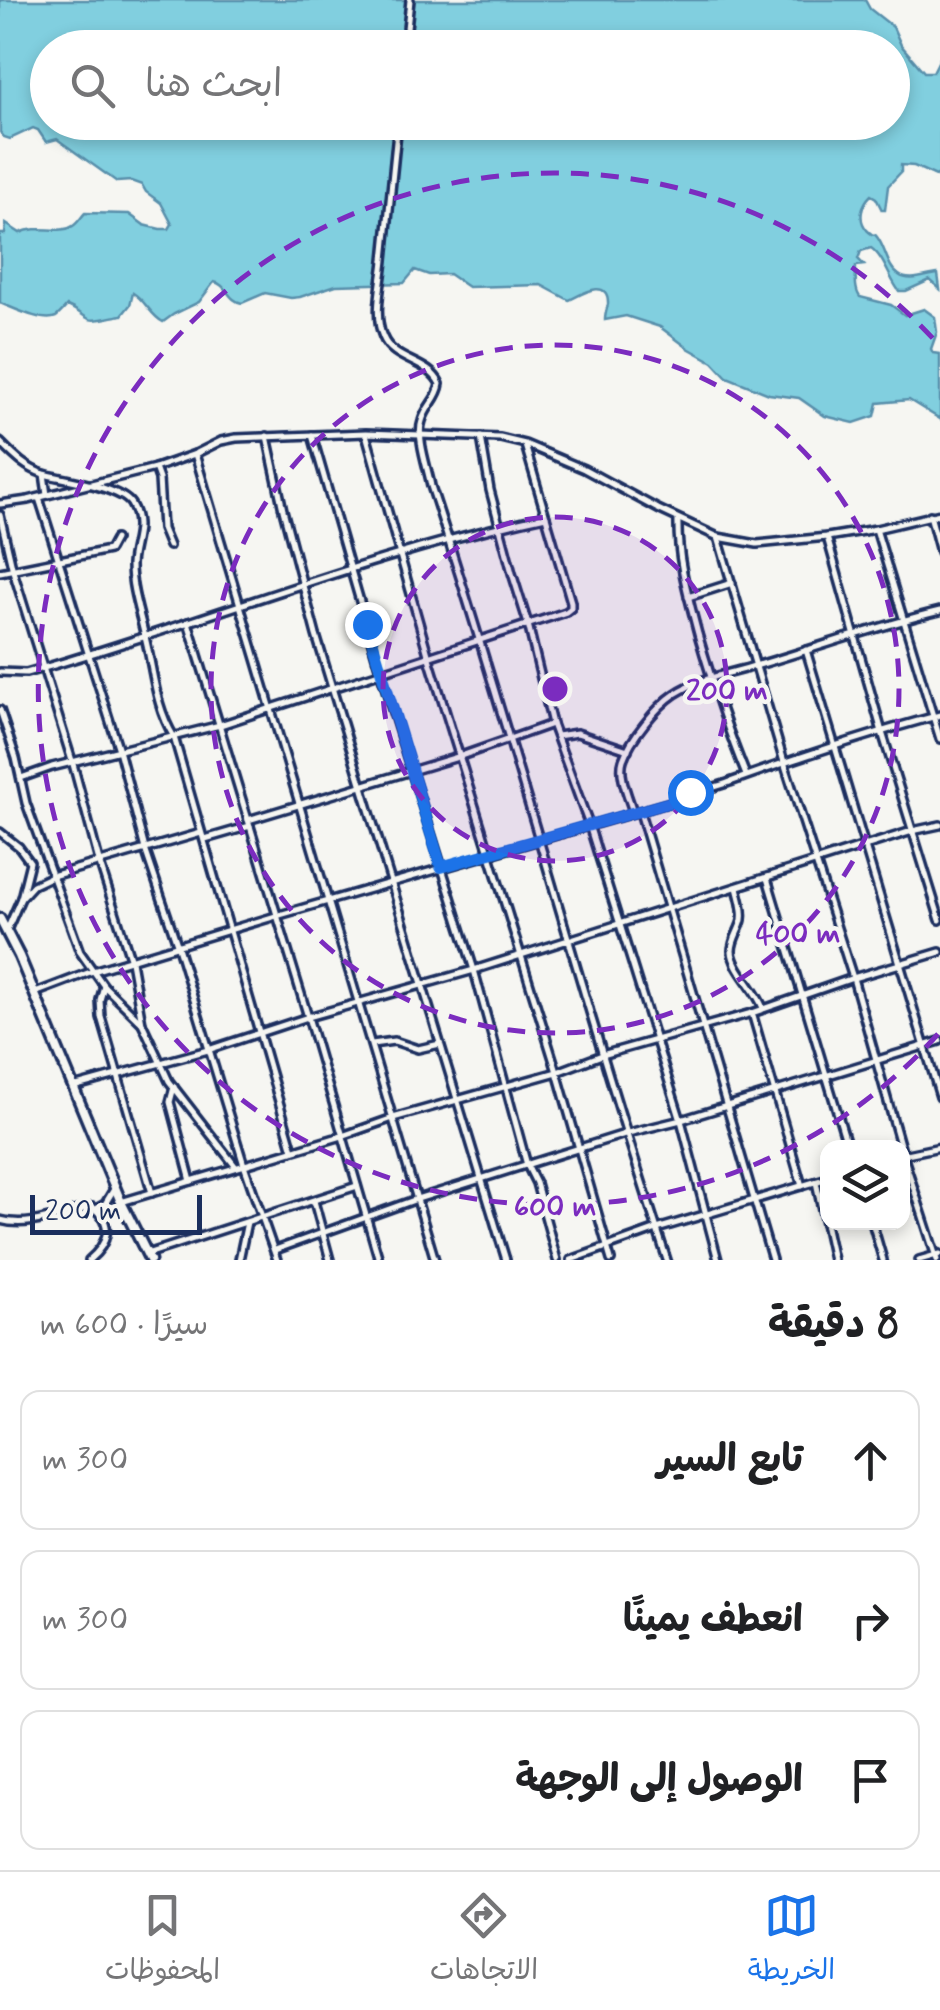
<!DOCTYPE html>
<html lang="ar">
<meta charset="utf-8">
<style>
:root{--surface:#fff;--page:#f6f6f6;--text:#202124;--muted:#757577;--line:#e0e0e0;--accent:#1a73e8}
body{margin:0;font-family:Mynerve,"Playpen Sans Arabic",sans-serif;background:var(--page);color:var(--text);direction:rtl}
.controls{position:absolute;right:30px;bottom:30px;display:grid;overflow:hidden;border-radius:20px;box-shadow:0 5px 15px #0003}
.controls button{width:90px;height:90px;display:grid;place-items:center;padding:0;border:0;border-bottom:2px solid var(--line);background:var(--surface);color:var(--text);font:50px sans-serif}
.scale{position:absolute;left:30px;bottom:25px;width:172px;box-sizing:border-box;padding-left:10px;border:5px solid #1b2f5e;border-top:0;font-size:28px;line-height:35px;white-space:nowrap;color:#1b2f5e;-webkit-text-stroke:8px #f6f6f2;paint-order:stroke}
.stop{position:absolute;width:30px;height:30px;margin:-22px;border:8px solid #1a73e8;border-radius:50%;background:#fff}
.stop.end{background:#1a73e8;border-color:#fff;box-shadow:0 2px 10px #0008}
.list{margin:0;padding:0;list-style:none}
h2{display:flex;justify-content:space-between;align-items:center;height:130px;margin:0;padding:0 40px;font-size:42px}
h2 small{font-size:32px;font-weight:400;color:var(--muted)}
.list li{display:grid;grid-template-columns:65px 1fr auto;gap:30px;align-items:center;box-sizing:border-box;height:140px;margin:0 20px 20px;padding:0 20px;border:2px solid var(--line);border-radius:20px}
.list b{display:block;font-size:38px;white-space:nowrap}
.list em{font-size:32px;font-style:normal;color:var(--muted)}
.icon{flex:none;width:55px;height:55px;fill:none;stroke:currentColor;stroke-width:2;stroke-linecap:round;stroke-linejoin:round}
.map{position:relative;flex:none;width:940px;height:1260px;overflow:hidden;direction:ltr}
.search{position:absolute;background:var(--surface);box-shadow:0 5px 15px #0003;left:30px;right:30px;top:30px;height:110px;display:flex;align-items:center;gap:25px;box-sizing:border-box;padding:0 35px;border-radius:55px;color:var(--muted);font-size:38px}
.sheet{height:610px;background:var(--surface)}
nav{display:flex;justify-content:space-around;align-items:center;box-sizing:border-box;height:140px;border-top:2px solid var(--line);background:var(--surface);font-size:28px;color:var(--muted)}
nav a{display:grid;justify-items:center;gap:5px}
nav .on{color:var(--accent)}
.map>svg:first-child{display:block}
.water{fill:#81cfdf;stroke:#588fab;stroke-width:2.5;fill-rule:evenodd}
.lines{fill:none;stroke-linecap:round;stroke-linejoin:round}
.street-casing{stroke:#1b2f5e;stroke-width:12}
.secondary-casing{stroke:#1b2f5e;stroke-width:15}
.street{stroke:#f6f6f2;stroke-width:5}
.secondary{stroke:#f6f6f2;stroke-width:8}
.route{stroke:#1a73e8;stroke-width:12}
.ring{fill:none;stroke:#7b2cbf;stroke-width:5;stroke-dasharray:18 12}
.centre{fill:#7b2cbf;stroke:#f6f6f2;stroke-width:5}
.ring-label{font-size:30px;text-anchor:middle;font-weight:bold;fill:#7b2cbf;stroke:#f6f6f2;stroke-width:9;stroke-linejoin:round;paint-order:stroke}
</style>
<div class="map">
<svg width="940" height="1260" viewBox="0 0 940 1260">
<rect width="100%" height="100%" fill="#f6f6f2"/>
<filter id="ink" filterUnits="userSpaceOnUse"><feTurbulence type="fractalNoise" baseFrequency=".01" numOctaves="2"/><feDisplacementMap in="SourceGraphic" scale="20" xChannelSelector="R" yChannelSelector="G"/><feConvolveMatrix kernelMatrix="1 2 1 2 8 2 1 2 1" color-interpolation-filters="sRGB"/></filter>
<g filter="url(#ink)">
<path class="water" d="M0,0H865L870,9L893,27L901,45L924,72H933L940,58V173L936,176L914,166L901,165V172L888,186L885,210H882L876,198L871,195C862,204 857,219 867,230C878,241 871,228 879,240C886,251 888,268 899,275C910,283 926,275 938,274L940,289L930,280L906,291H899C889,278 884,257 871,248L861,251L858,259L864,265L856,266C856,275 854,289 860,297L891,305L905,315L924,309L935,317L937,332L931,349L933,353L940,354V419L909,400L878,403L875,416L854,423L825,416L799,398L769,394L727,377L713,362L688,348L660,327L626,316L605,320C605,314 607,309 608,304C609,275 577,297 569,300L541,285L468,287L449,274L429,275L415,270L404,283L336,285L300,297L291,298L265,293L242,303C228,301 227,284 214,282L199,302L174,314L163,322C151,316 145,300 133,293L130,305L122,315C114,316 95,322 89,319C81,315 76,309 67,306C66,307 58,316 56,317C43,323 13,308 0,303V234H5L6,224L20,233C39,224 60,235 73,226C78,223 81,217 85,213L129,214L144,225L160,229H169L172,224L161,203L146,192L142,185L131,181L117,182L57,139L46,142L38,130L33,128L10,139L4,137L0,132ZM48,48H892V122H48Z"/>
<g class="lines">
<defs>
<g id="street">
<path d="M405,48L410,0"/>
<path d="M398,122C393,168 389,214 384,260C382,283 373,315 383,337C393,362 429,360 440,384C438,399 426,406 422,421C416,437 428,469 431,486C515,743 583,1004 667,1260"/>
<path d="M366,434L429,658L557,1072L611,1260"/>
<path d="M312,435L380,671L474,970L527,1165L536,1183L557,1260"/>
<path d="M267,436L283,510L316,635L506,1260"/>
<path d="M481,437L490,490L512,573L528,624L552,724L589,825L682,1124L718,1260"/>
<path d="M0,442C13,455 25,468 44,474C63,479 120,487 131,504C144,526 132,543 131,565C131,588 139,611 144,633C154,670 154,704 174,737L293,1150"/>
<path d="M195,454L435,1260"/>
<path d="M155,468L159,479L162,529L169,546"/>
<path d="M44,474L47,495"/>
<path d="M39,498L119,750L145,849L178,947L244,1165L277,1260"/>
<path d="M0,504L28,500L155,468L195,454L221,441L236,438L366,433L500,438L525,444L584,469L658,509L718,537L757,544L827,537L876,529L940,514"/>
<path d="M0,515L13,571L73,764L99,861L131,961L142,1023"/>
<path d="M930,515L940,552"/>
<path d="M678,519C677,559 688,595 698,634C712,682 727,729 746,775"/>
<path d="M876,529L940,739"/>
<path d="M718,537L784,762L853,978L901,1148"/>
<path d="M827,537L882,732L940,920"/>
<path d="M0,572L109,550L115,539"/>
<path d="M688,597L732,583"/>
<path d="M188,622L308,1017L379,1260"/>
<path d="M806,650L940,1097"/>
<path d="M0,672L26,673L54,665C218,616 378,552 546,516"/>
<path d="M0,710L16,758L26,803L80,952L104,986L142,1023L169,1081L236,1167"/>
<path d="M557,736L577,733L628,750"/>
<path d="M21,778L52,767L220,725L566,612L571,608V602L525,445"/>
<path d="M633,812C629,798 618,775 623,760C630,739 657,706 675,694C699,678 728,674 755,666C817,648 877,626 940,611"/>
<path d="M640,812L772,1260"/>
<path d="M248,820L461,756L552,724"/>
<path d="M0,832L19,847L30,862L21,898L7,930"/>
<path d="M205,839L250,826"/>
<path d="M767,878L848,1148"/>
<path d="M737,887C739,897 744,909 742,920C740,930 732,939 732,951C733,969 756,989 763,1008"/>
<path d="M21,898L33,885L52,876L201,833"/>
<path d="M104,986L100,1000L101,1017L152,1193"/>
<path d="M35,993L93,971L276,916L678,800C695,790 712,789 730,782C799,757 869,734 940,715"/>
<path d="M752,1013L802,1186"/>
<path d="M372,1044L394,1041L418,1049L440,1044"/>
<path d="M73,1087L208,1050L308,1017L474,970L912,831L940,825"/>
<path d="M174,1087L170,1102L191,1181"/>
<path d="M902,1152L937,1260"/>
<path d="M902,1155L940,1147"/>
<path d="M816,1182L833,1260"/>
<path d="M314,1201L330,1260"/>
<path d="M121,1202L342,1136L393,1118L557,1072L602,1055L752,1013L853,978L940,952"/>
<path d="M96,1209L105,1204L114,1189"/>
<path d="M0,1220C31,1229 62,1212 92,1207C115,1224 108,1244 89,1260"/>
<path d="M872,1222L883,1260"/>
<path d="M275,1250L417,1199L628,1133L681,1120L940,1041"/>
<path d="M147,1254L357,1186"/>
<path d="M239,1260L247,1222"/>
<path d="M571,1260L657,1229L828,1178"/>
<path d="M919,1260L940,1254"/>
</g>
<path id="secondary" d="M0,919L19,956L121,1202L150,1260"/>
</defs>
<use href="#street" class="street-casing"/>
<use href="#secondary" class="secondary-casing"/>
<use href="#street" class="street"/>
<use href="#secondary" class="secondary"/>
</g>
</g>
<g class="lines" filter="url(#ink)">
<path class="route" d="M367,624L441,867L678,800L690,792"/>
</g>
<circle cx="555" cy="689" r="172" fill="#7b2cbf" fill-opacity=".12"/>
<g class="ring">
<circle cx="555" cy="689" r="172"/>
<circle cx="555" cy="689" r="344"/>
<path d="M938 1034A516 516 0 1 1 938 344"/>
</g>
<circle cx="555" cy="689" r="15" class="centre"/>
<g class="ring-label">
<text x="727" y="700">200 m</text>
<text x="798" y="943">400 m</text>
<text x="555" y="1216">600 m</text>
</g>
</svg>
<div class="controls">
<button><svg class="icon" aria-label="layers" viewBox="0 0 24 24"><path d="M12 4l9 5-9 5-9-5zM3 14l9 5 9-5"/></svg></button>
</div>
<div class="scale">200 m</div>
<div class="stop" style="left:690px;top:792px"></div>
<div class="stop end" style="left:367px;top:624px"></div>
<div class="search"><svg class="icon" aria-label="search" viewBox="0 0 24 24"><circle cx="10" cy="10" r="6"/><path d="M15 15l6 6"/></svg>ابحث هنا</div>
</div>
<section class="sheet">
<h2>8 دقيقة<small>سيرًا · 600 m</small></h2>
<ul class="list">
<li><svg class="icon" aria-label="ahead" viewBox="0 0 24 24"><path d="M12 20V5M6 11l6-6 6 6"/></svg><div><b>تابع السير</b></div><em>300 m</em></li>
<li><svg class="icon" aria-label="right" viewBox="0 0 24 24"><path d="M7 20v-9h11M14 6l5 5-5 5"/></svg><div><b>انعطف يمينًا</b></div><em>300 m</em></li>
<li><svg class="icon" aria-label="arrive" viewBox="0 0 24 24"><path d="M6 21V4h12l-3 4 3 4H6"/></svg><div><b>الوصول إلى الوجهة</b></div></li>
</ul>
</section>
<nav>
<a class="on"><svg class="icon" aria-label="map" viewBox="0 0 24 24"><path d="M3 6l6-2 6 2 6-2v14l-6 2-6-2-6 2zM9 4v14M15 6v14"/></svg>الخريطة</a>
<a><svg class="icon" aria-label="directions" viewBox="0 0 24 24"><path d="M12 3l9 9-9 9-9-9zM9 14v-3h6M13 9l2 2-2 2"/></svg>الاتجاهات</a>
<a><svg class="icon" aria-label="saved" viewBox="0 0 24 24"><path d="M7 4h10v16l-5-4-5 4z"/></svg>المحفوظات</a>
</nav>
